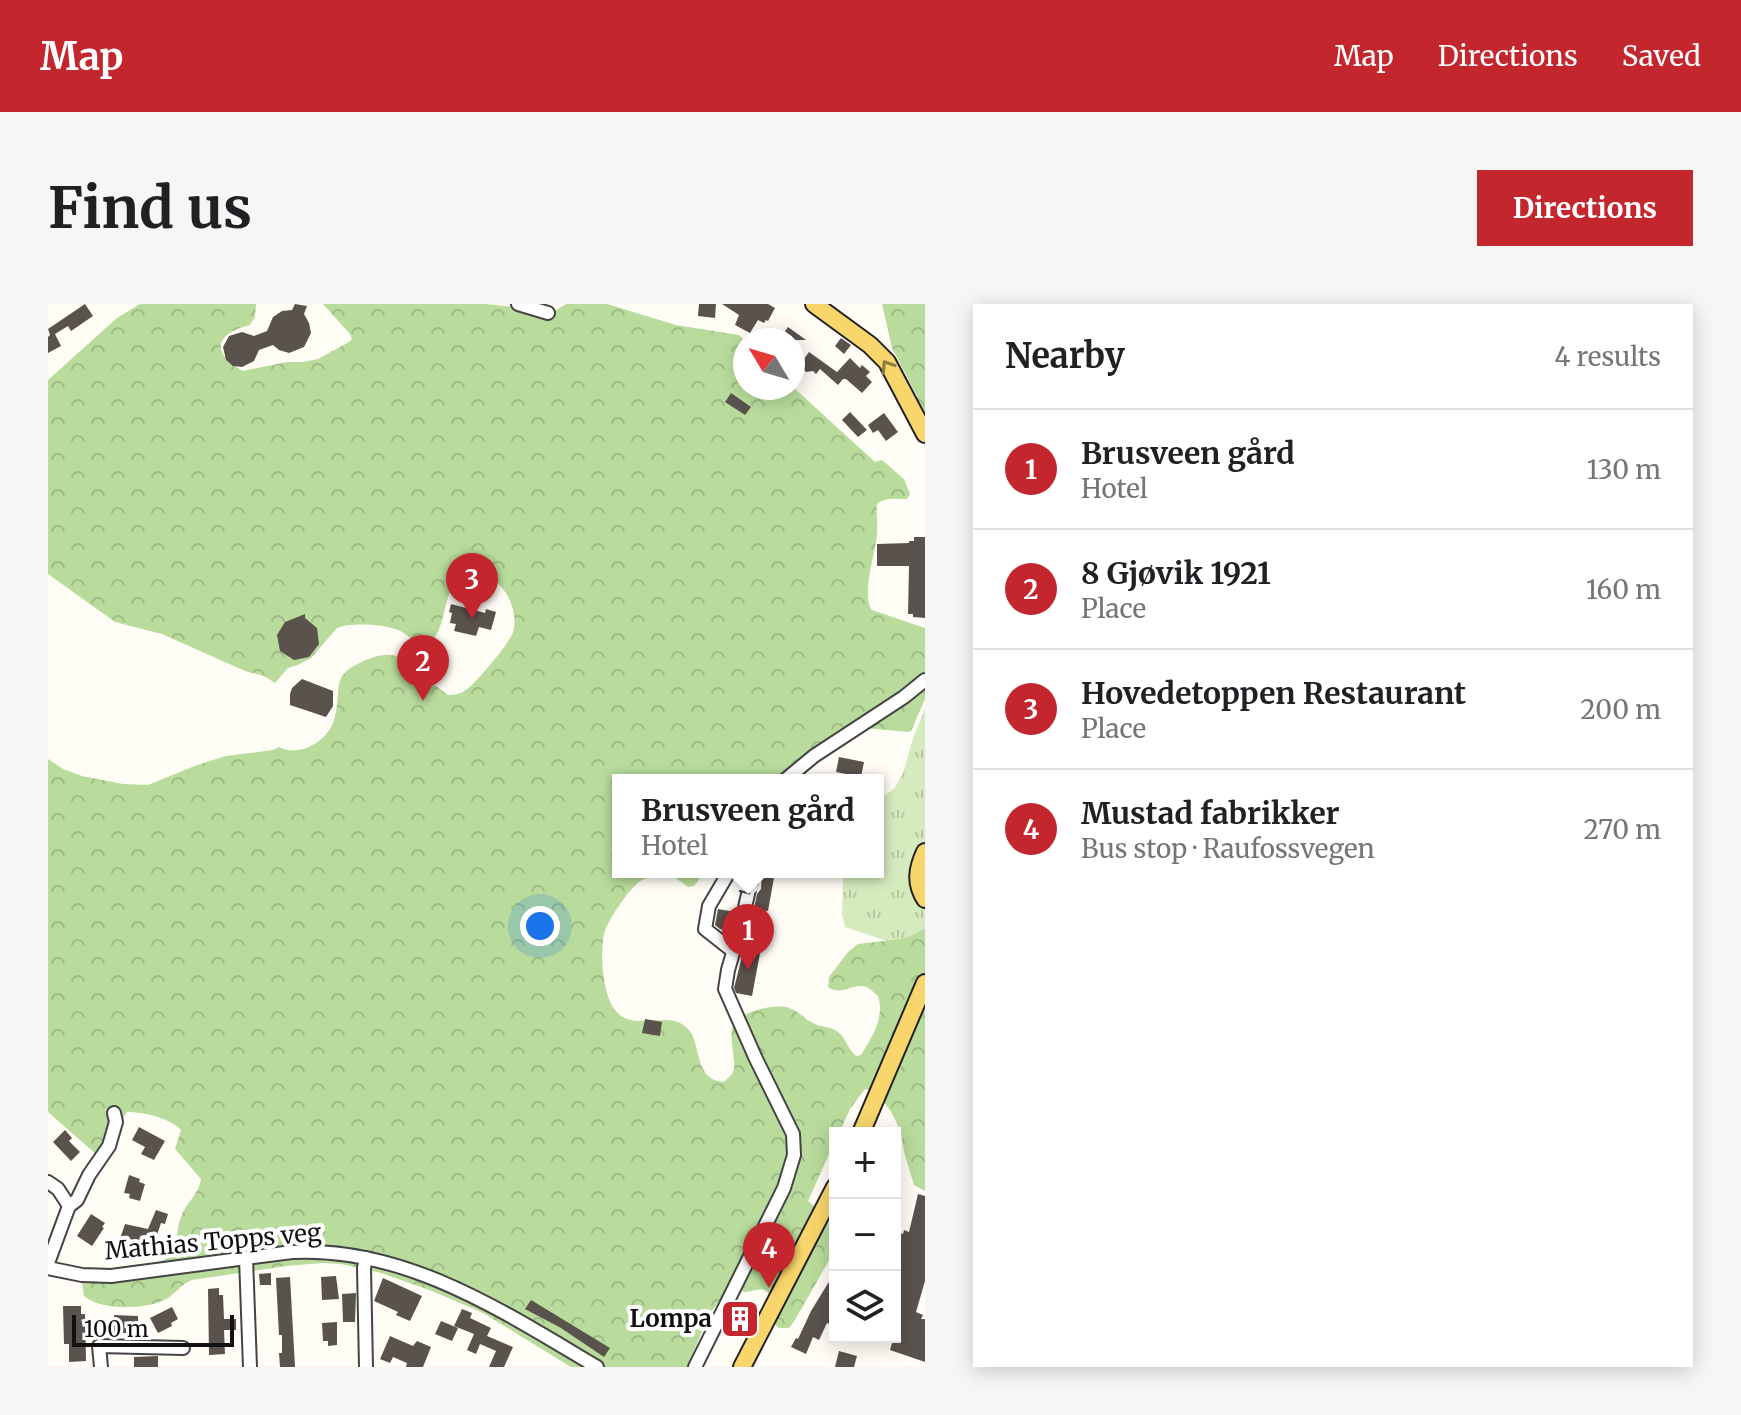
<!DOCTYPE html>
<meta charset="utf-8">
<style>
:root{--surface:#fff;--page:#f6f6f6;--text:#202124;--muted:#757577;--line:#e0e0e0;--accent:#c4262e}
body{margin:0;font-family:Merriweather,serif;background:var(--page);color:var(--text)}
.controls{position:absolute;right:24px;bottom:24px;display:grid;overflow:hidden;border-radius:0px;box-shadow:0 4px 20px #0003}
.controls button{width:72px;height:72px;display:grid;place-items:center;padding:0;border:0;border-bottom:2px solid var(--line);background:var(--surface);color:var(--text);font:40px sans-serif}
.compass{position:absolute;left:685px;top:24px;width:72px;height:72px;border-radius:50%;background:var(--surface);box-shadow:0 4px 20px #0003;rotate:308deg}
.scale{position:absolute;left:24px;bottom:20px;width:162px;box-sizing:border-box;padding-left:8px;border:4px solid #111;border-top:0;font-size:22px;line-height:28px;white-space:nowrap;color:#111;-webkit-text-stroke:6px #fff;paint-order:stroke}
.you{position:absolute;left:492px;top:622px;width:28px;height:28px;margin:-20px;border:6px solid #fff;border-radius:50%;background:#1a73e8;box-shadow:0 0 0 12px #1a73e833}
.badge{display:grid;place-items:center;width:52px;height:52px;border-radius:50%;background:var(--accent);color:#fff;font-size:26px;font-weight:700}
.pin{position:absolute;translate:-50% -66px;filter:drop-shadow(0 2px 4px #0008)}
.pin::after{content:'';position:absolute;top:42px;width:28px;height:24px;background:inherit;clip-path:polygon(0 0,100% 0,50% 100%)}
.popup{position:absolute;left:564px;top:470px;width:272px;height:104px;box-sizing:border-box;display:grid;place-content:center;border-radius:0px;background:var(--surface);filter:drop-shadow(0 2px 6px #0005);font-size:26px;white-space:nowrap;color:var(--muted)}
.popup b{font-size:30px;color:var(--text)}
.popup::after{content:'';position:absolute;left:50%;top:100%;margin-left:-16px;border:16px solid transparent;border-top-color:var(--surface)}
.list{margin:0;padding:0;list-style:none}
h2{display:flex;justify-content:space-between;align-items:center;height:104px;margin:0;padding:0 32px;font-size:34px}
h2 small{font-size:26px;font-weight:400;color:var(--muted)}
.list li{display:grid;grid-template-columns:52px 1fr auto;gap:24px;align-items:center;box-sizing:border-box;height:120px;padding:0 32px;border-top:2px solid var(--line)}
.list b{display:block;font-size:30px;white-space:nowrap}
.list p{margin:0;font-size:26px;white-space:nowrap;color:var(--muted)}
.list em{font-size:26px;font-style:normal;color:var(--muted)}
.icon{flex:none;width:44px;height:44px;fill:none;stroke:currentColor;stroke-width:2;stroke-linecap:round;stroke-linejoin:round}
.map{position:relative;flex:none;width:877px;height:1063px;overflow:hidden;border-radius:0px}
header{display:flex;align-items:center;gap:48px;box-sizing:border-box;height:112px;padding:0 40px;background:var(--accent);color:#fff}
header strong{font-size:38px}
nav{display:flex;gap:44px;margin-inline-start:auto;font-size:28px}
.intro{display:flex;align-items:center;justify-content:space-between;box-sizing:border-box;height:192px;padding:0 48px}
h1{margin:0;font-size:56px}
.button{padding:20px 36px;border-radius:0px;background:var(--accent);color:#fff;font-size:28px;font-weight:700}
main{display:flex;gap:48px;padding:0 48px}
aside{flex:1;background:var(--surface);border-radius:0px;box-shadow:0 4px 20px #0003}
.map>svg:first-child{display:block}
.grass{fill:url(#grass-tufts)}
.forest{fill:url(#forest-crowns)}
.building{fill:#5a524d}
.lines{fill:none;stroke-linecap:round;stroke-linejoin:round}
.minor-casing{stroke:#444;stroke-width:16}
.major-casing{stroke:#222;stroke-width:20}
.minor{stroke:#fff;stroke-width:12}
.major{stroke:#f9d66b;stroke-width:16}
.minor-bridge-casing{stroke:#444;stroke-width:16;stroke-linecap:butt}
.minor-bridge{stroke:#fff;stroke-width:12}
.oneway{stroke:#917d42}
.labels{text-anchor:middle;stroke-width:8;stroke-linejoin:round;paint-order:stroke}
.street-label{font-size:24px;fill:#111;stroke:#fff}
.poi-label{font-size:24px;font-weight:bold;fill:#111;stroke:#fff;text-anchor:end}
</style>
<header>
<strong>Map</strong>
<nav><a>Map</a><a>Directions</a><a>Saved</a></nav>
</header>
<div class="intro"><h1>Find us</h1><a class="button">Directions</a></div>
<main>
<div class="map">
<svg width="877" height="1063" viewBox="0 0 877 1063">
<defs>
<pattern id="grass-tufts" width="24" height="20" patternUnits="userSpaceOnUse" patternTransform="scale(2)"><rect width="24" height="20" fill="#d5ebbd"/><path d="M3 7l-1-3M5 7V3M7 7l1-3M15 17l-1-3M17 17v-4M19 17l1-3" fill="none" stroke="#b6c8a1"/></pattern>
<pattern id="forest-crowns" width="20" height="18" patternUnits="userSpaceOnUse" patternTransform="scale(2)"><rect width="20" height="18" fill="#b9dc9c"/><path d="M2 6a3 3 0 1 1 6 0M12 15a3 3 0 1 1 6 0" fill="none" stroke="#9ebc85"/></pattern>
</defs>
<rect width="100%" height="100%" fill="#fffdf5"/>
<path class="grass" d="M877,405V643L870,656L836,636L797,623L794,611L795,568H830V492L837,491L846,485L855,469L865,434Z"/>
<g class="forest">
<path d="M92,0H208L207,13L202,21C167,29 162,49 195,67L239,58H255L270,55L301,38L304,35L302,30L275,0H437L507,7L518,0H559L628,21L691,31L697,37V84L745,83L827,158L834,156L856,175L862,190L859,195C850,195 836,193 829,200C828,210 830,221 829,232C827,250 813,292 824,306L877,324V395L863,427L860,428L817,424L734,476H570V568H657L646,582L640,583C634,579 627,572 619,571C610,570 597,573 590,579C579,588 560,616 556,630C552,649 554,691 568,707C587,730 622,703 641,726C654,743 646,776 676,778L684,770L686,765C687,752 681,733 685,721C691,708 728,699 741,704C751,707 757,716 767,720C775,724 783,722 790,728C798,734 800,745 808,752L813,751C824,733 837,714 830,692C829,691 821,684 819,683C804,678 794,693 780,683L781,673L800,648L810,640L852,635L863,632L877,624V887L866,881L856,848L853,829L845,811L834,795L822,786L817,785L802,805L791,829H787V837L760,897L787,920V946L747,1016L741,1024H731L724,1017L725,993L717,986L713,985L698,988L679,986L661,1011L639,1063H523L435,1009L384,987L333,969L293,960L273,959L239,962L144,976C133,980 129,989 118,995C99,1006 53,1007 36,992L34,978L41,965C59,964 115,965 124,949C131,938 128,924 133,913C138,899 151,890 153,875L127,845L133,826C122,814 96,808 79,808L49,851L0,808V455L15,465L34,472L75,480L100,481L149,461L178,452L225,446L231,443C251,454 280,437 286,416C296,385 279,372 318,356C328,352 338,349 348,352L400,391C407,391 412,390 418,386C427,380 462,339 465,328C471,307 458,278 436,272C426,270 416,275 406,277C395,300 397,326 379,344L374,345C367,340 362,332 354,328C341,320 303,318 289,324L263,354L250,361L240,364L227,379L216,372L197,367L114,330L67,318L0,270V76L69,14Z"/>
<path d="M834,0H877V113L868,99L869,92L844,44Z"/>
</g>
<g class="building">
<path d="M37,0L45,12L23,27L20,22L7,30L13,42L0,49V33L2,31L0,25Z"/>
<path d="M247,0L259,2L256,10L261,19L263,29L256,43L241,49L231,46L225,41L211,46L206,57L194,63L185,62L178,56L175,43L181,32L194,28L206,32L219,27L225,13L234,7L244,6Z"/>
<path d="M651,0H668L667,14L650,12Z"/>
<path d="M674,0H720L727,4L720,17L718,16L716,19L710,16L702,29L687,21L691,11Z"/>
<path d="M740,23L758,36H731Z"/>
<path d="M793,34L803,41L796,50L787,42Z"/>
<path d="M761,48L789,68L802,54L812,64L814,61L822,68L818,72L824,78L814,89L798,75H795L790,81L772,65L768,70L765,67L758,68L752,61Z"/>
<path d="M683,89L703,103L697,111L677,98Z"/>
<path d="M802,108L819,126L810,133L794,116Z"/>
<path d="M836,109L850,128L838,137L830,126L825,129L820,121Z"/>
<path d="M866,233H877V314L865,313V310H860L861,262H829V240L861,239V237H866Z"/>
<path d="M403,300L437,309L438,305L448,308L443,326L431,323L428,332L406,327L408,320L402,319L404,309L401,308Z"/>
<path d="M257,310V314L269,324L271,340L261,353L246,356L232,347L229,331L237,318Z"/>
<path d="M254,375L285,387V402L278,413L242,401V390L244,384Z"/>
<path d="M791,453L816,458L813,473L788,468Z"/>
<path d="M714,568H727L720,607L706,605L709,590L713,585Z"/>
<path d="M670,605L687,608L682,627L672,625L667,621Z"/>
<path d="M697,641L713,644L704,692L688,689L686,684Z"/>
<path d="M597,715L614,718L612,732L594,729Z"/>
<path d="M91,823L117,837L106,856L93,850L97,843L84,836Z"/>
<path d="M17,826L24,834L21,837L32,848L23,857L5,838Z"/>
<path d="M81,871L92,875L91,878L97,880L92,897L81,894L82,890L76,889Z"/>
<path d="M870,890L877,892V977L868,1008L875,1011L873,1015H877V1058L842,1046L853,1007L847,1005V928L855,930L856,926L861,928Z"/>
<path d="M108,906L120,910L117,920L113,919L105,943L73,932L77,920L100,925Z"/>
<path d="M43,910L57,919L54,923L56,924L44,942L29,932Z"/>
<path d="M787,968V1002L783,1008L786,1010L782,1020L779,1019L771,1036L765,1033L758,1050L743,1043L748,1034L750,1035L763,1007Z"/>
<path d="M223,969V981H212L211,970Z"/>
<path d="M288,972L291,995L274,996L273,973Z"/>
<path d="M242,973L247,1063H232L231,1049H234V1031H231L228,974Z"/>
<path d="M335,974L374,992L362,1017L348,1011L350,1008L348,1007L326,997Z"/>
<path d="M171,984V991H175L176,1015H188V1026H176L177,1050L161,1051L160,985Z"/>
<path d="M308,989L307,1018H295L294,990Z"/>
<path d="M483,996L562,1044L556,1053L513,1024L477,1005Z"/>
<path d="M690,996L708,1006L694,1034L676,1025Z"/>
<path d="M15,1002H33V1010H37L38,1057L21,1058V1040H16Z"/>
<path d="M124,1003L130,1015L123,1019L124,1022L110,1029L102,1014Z"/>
<path d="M414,1005L424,1009L422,1014L443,1024L439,1032L465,1043L456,1063H441L448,1047L432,1040L428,1050L419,1046L426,1030L406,1022Z"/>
<path d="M66,1011L90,1012V1025H82V1029H66Z"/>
<path d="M393,1017L410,1024L404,1037L387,1030Z"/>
<path d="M289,1018V1041L280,1042V1037H275L274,1019Z"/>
<path d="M342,1032L365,1042L369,1037L383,1043L375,1063H358L359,1059L345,1053L342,1059L332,1055Z"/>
<path d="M791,1047L809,1052L806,1063H787Z"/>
<path d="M110,1052V1063H86V1053Z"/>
</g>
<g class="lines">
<defs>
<g id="minor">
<path d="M470,0L500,9"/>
<path d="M737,476L766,452L856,393L877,376"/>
<path d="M681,568L661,602L657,625L685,647"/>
<path d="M0,878L10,885L21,902L0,959"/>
<path d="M21,902L29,896L41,871L61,842L68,818L66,809"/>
<path d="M198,954L202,1063"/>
<path d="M318,954L316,964L318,1063"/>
<path d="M0,964L34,971L63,972L244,948C357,942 456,1008 549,1063"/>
<path d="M53,1063L51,1042L135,1044"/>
<path d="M647,1063L736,884L746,851L745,830L708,755L677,685L680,666L693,621L705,568"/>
</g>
<g id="major">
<path d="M766,0L822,41L839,58L877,130"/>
<path d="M877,548C869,565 867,579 877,595"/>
<path d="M813,829L877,679"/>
<path d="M694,1063L787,883"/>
</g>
</defs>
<use href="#minor" class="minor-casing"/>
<use href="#major" class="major-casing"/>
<use href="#minor" class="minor"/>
<use href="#major" class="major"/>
<defs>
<path id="minor-bridge" d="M693,580L704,583"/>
</defs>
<use href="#minor-bridge" class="minor-bridge-casing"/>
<use href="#minor-bridge" class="minor-bridge"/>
</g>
<defs><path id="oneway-chevron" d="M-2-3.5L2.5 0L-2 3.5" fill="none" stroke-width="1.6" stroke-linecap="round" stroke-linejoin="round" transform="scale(2)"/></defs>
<use class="oneway" href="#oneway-chevron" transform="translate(839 62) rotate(-123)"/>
<defs>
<symbol id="building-square" viewBox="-11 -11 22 22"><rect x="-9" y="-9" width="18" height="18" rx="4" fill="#c4262e" stroke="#fff"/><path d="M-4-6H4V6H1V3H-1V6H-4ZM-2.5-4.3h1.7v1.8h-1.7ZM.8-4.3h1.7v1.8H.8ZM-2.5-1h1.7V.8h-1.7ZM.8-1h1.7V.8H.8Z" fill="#fff"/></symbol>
</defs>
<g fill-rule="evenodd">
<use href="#building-square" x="670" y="993" width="44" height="44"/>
</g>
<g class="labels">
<g class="street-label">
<text transform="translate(165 938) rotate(-5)" y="8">Mathias Topps veg</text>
</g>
<g class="poi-label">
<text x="664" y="1023">Lompa</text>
</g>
</g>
</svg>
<div class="controls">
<button>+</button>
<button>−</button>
<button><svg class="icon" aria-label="layers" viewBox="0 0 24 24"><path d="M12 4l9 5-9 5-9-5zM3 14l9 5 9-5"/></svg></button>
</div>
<svg class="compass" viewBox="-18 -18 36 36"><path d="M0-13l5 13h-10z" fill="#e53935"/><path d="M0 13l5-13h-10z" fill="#757577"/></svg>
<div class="scale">100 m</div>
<div class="you"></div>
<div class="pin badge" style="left:700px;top:666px">1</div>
<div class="popup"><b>Brusveen gård</b>Hotel</div>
<div class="pin badge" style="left:375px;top:397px">2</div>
<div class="pin badge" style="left:424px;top:315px">3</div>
<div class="pin badge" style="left:721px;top:984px">4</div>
</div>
<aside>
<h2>Nearby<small>4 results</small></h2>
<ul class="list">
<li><span class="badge">1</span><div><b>Brusveen gård</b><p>Hotel</p></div><em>130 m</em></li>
<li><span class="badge">2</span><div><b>8 Gjøvik 1921</b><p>Place</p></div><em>160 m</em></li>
<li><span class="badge">3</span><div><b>Hovedetoppen Restaurant</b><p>Place</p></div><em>200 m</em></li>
<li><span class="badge">4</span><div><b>Mustad fabrikker</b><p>Bus stop · Raufossvegen</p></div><em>270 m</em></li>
</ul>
</aside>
</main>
